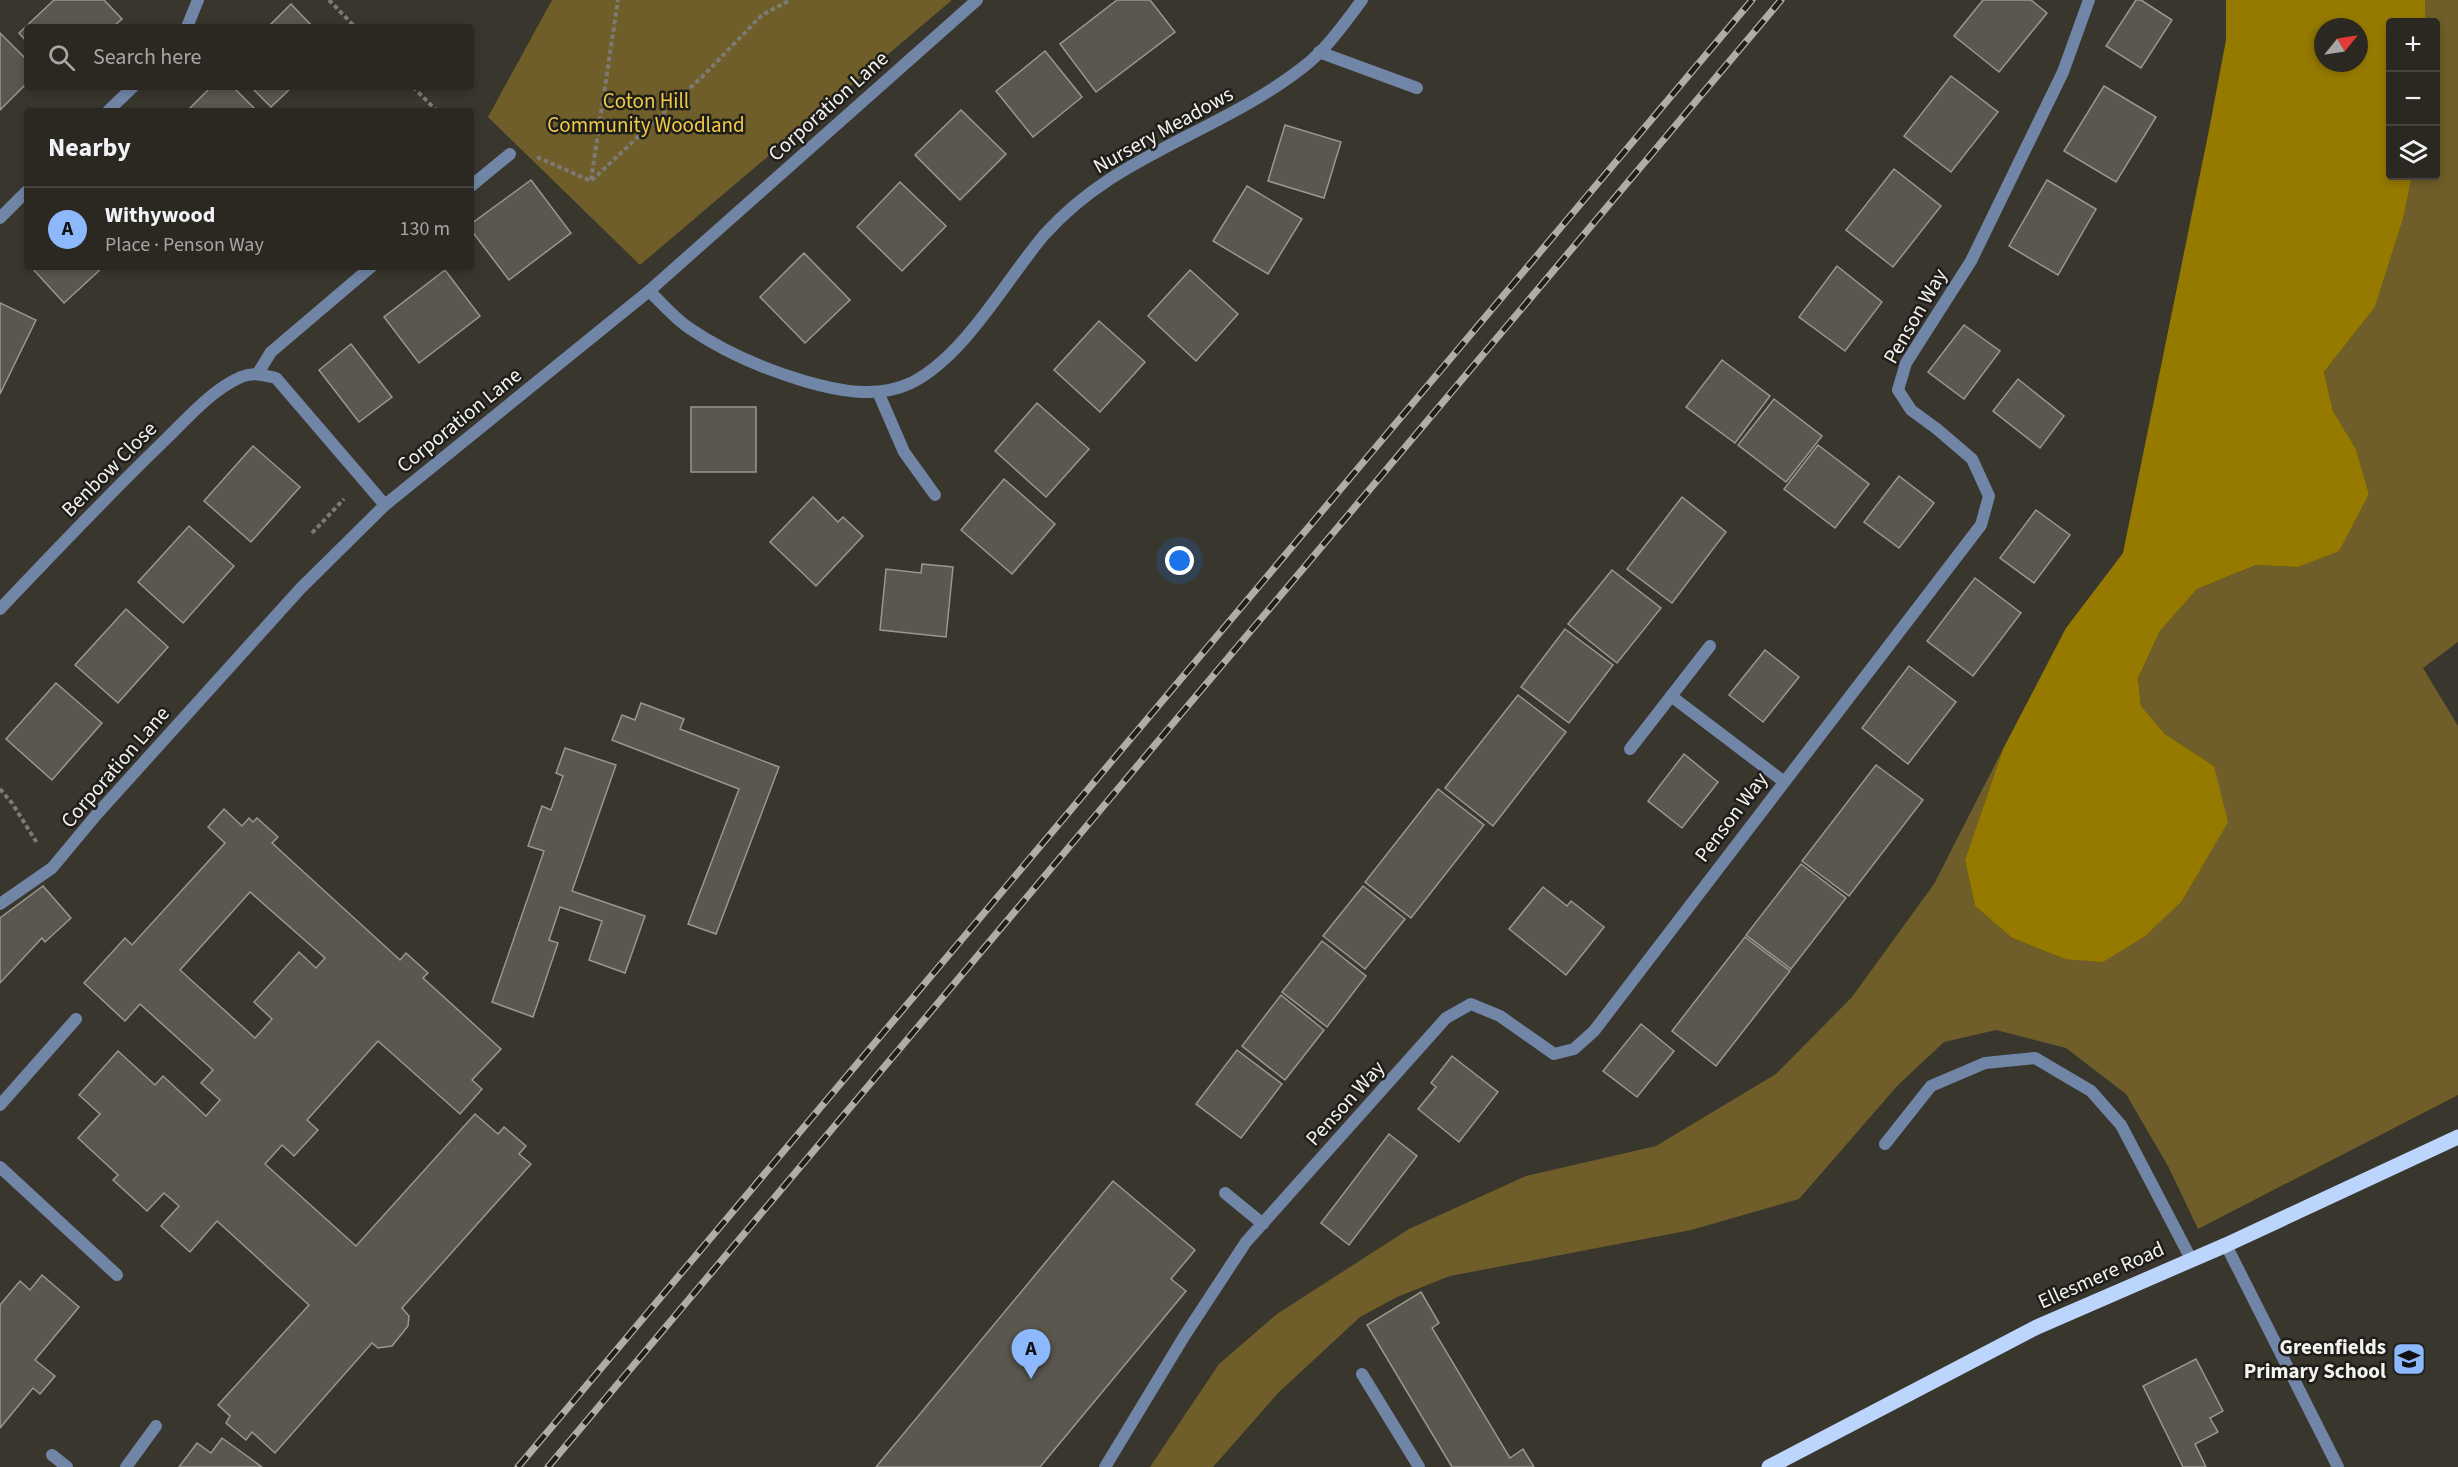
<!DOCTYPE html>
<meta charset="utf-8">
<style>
:root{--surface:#2b2822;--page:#37342f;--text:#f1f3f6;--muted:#a6a6a5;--line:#474440;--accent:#8db9fc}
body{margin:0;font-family:"Source Sans 3",sans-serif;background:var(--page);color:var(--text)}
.controls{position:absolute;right:18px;top:18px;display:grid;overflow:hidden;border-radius:6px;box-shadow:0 3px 9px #0003}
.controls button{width:54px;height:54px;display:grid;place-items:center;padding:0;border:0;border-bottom:2px solid var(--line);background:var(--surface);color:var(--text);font:30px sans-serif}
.compass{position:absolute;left:2314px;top:18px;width:54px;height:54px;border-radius:50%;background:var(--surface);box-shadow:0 3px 9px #0003;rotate:60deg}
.you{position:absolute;left:1180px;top:561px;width:21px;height:21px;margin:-15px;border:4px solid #fff;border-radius:50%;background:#1a73e8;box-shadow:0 0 0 9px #1a73e833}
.badge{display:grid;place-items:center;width:39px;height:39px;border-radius:50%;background:var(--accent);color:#111;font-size:20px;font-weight:700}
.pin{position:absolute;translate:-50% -50px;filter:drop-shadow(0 2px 3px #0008)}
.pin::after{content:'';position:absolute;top:32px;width:21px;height:18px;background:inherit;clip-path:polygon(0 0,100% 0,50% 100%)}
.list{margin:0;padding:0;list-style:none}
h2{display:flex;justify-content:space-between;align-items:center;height:78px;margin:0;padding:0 24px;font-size:26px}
h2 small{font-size:20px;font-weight:400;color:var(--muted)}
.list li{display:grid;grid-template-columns:39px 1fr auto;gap:18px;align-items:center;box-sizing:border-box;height:84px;padding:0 24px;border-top:2px solid var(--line)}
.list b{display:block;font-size:22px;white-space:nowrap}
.list p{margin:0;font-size:20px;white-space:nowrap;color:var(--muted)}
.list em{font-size:20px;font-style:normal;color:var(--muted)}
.icon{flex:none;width:33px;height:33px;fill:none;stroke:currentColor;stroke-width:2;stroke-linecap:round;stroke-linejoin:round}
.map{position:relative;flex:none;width:2458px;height:1467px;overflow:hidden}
.search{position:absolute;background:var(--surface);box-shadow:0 3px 9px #0003;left:24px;top:24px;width:450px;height:66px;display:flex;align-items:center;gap:15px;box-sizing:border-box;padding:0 21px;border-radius:6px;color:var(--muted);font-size:22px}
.panel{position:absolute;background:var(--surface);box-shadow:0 3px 9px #0003;left:24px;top:108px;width:450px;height:162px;border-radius:6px}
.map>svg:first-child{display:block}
.green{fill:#6f5e29}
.water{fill:#967a00;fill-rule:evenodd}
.building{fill:#5a574e;stroke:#9a978d;stroke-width:1.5;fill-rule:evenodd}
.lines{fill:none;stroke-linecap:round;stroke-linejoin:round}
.path{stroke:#7d7a74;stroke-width:4;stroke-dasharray:4.5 3;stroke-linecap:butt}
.service{stroke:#7186a6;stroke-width:12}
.minor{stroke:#7186a6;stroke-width:12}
.primary{stroke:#bbd5fc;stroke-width:15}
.rail-casing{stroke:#afada7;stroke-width:7}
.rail{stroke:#1f1e1a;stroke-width:4.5;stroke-dasharray:14;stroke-linecap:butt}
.labels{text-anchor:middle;stroke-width:5;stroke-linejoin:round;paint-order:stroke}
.park-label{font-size:21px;fill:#f1cb46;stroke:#1f1e1a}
.street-label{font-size:21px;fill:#f5f3ee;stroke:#1f1e1a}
.poi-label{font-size:21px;font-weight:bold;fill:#f5f3ee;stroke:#1f1e1a;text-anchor:end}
</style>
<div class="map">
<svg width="2458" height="1467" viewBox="0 0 2458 1467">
<rect width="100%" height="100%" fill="#39362e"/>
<g class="green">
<path d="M552,0H952L640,265L488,117Z"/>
<path d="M2425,0H2458V642L2423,668L2458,726V1095L2198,1229L2168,1166L2126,1094L2066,1048L1996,1030L1944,1042L1898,1085L1799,1199L1691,1230L1450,1276L1397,1297L1360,1317L1279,1392L1213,1467H1150L1219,1364L1277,1314L1409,1229L1526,1176L1656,1146L1776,1074L1852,997L1934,884L2003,749L1965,860L1975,906L2012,938L2065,959L2182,901L2203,864L2214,766L2165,734L2141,706L2138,678L2160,631L2197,589L2256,565L2298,567L2360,510L2369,494L2356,449L2333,411L2324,372L2375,307L2403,219L2412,176H2436V22H2426Z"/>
</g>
<path class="water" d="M2226,0H2425L2426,22H2390V176H2412L2403,219L2375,307L2324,372L2333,411L2356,449L2369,494L2339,551L2298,567L2256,565L2197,589L2160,631L2138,678L2141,706L2165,734L2214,766L2228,822L2182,901L2145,936L2103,962L2065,959L2012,938L1975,906L1965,860L2003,749L2066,628L2123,553L2210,125L2226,40ZM2323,27H2359V63H2323Z"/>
<g class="building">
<path d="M54,0H104L122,19L113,27H27V42L19,33Z"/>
<path d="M1117,0H1150L1175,32L1096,92L1060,44Z"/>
<path d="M1983,0H2031L2047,13L1999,72L1954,36Z"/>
<path d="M2136,0H2141L2172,20L2141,68L2106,46Z"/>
<path d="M291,4L313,27H268Z"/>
<path d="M0,33L27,60V83L0,110Z"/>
<path d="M1045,51L1082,97L1033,137L996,91Z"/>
<path d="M1951,76L1998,112L1951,172L1904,136Z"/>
<path d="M2104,86L2156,117L2116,182L2064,151Z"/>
<path d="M211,87H233L257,111H187Z"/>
<path d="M251,87H292L271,107Z"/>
<path d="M961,110L1006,154L960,200L915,155Z"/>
<path d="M1285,125L1341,142L1324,198L1268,181Z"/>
<path d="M1894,169L1941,206L1893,267L1846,230Z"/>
<path d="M531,180L571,233L509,280L471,230V224Z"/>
<path d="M2047,180L2096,209L2058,275L2009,246Z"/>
<path d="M900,182L946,226L902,271L857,227Z"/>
<path d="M1247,186L1302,219L1268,274L1213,241Z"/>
<path d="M804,253L850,300L805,343L760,297Z"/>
<path d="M1837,266L1882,302L1845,351L1799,317Z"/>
<path d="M31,267H103L64,303Z"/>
<path d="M445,270L480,316L419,363L384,317Z"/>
<path d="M1190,270L1238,314L1196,361L1148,316Z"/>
<path d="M0,303L36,320L0,394Z"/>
<path d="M1099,321L1145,362L1100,412L1054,370Z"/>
<path d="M1964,325L2000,351L1964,399L1928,372Z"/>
<path d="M351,344L392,397L359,422L319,370Z"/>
<path d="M1722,360L1770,396L1735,443L1686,407Z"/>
<path d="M2018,379L2064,416L2040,448L1993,411Z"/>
<path d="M1774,399L1822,436L1786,482L1738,445Z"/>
<path d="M1037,403L1089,449L1046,497L995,451Z"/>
<rect x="691" y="407" width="65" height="65"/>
<path d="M1818,445L1869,484L1835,528L1784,489Z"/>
<path d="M253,446L300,487L251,542L204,501Z"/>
<path d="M1899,476L1934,503L1899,548L1864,522Z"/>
<path d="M1004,479L1055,524L1012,574L961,530Z"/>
<path d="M813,497L838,522L843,517L863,536L816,586L770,542Z"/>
<path d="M1682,497L1726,532L1672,603L1627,569Z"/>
<path d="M2036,510L2070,535L2034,583L2000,558Z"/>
<path d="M189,526L234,566L183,623L138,582Z"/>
<path d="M922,564L953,567L946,637L880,630L886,569L921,573Z"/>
<path d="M1612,570L1661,608L1617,663L1568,624Z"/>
<path d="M1975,578L2021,613L1973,676L1927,641Z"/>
<path d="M126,609L168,647L118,703L75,665Z"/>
<path d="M1565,629L1613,665L1569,723L1521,687Z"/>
<path d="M1765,650L1799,677L1763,722L1729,695Z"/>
<path d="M1909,666L1956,702L1908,764L1862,728Z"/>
<path d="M56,683L102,723L52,780L6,739Z"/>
<path d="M1518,695L1566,732L1493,826L1445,788Z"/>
<path d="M641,703L684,719L680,729L779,767L716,934L688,924L739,789L612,740L622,715L635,720Z"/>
<path d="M565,748L616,765L572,891L645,916L625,973L589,960L602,921L560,907L549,940L558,943L533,1017L492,1002L544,851L528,846L542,806L551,810L563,776L556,773Z"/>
<path d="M1684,754L1718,782L1682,828L1648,801Z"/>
<path d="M1876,765L1923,800L1849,896L1802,861Z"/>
<path d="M1438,789L1484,825L1411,918L1365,882Z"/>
<path d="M224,809L242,826L249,818L253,822L257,818L278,837L272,843L400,960L406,953L428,973L423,978L501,1049L472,1080L482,1089L460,1114L378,1041L307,1120L318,1130L294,1156L282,1145L265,1164L356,1246L475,1114L498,1134L504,1127L526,1146L519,1154L531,1164L402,1308L409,1316L408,1326L392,1346L378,1348L372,1343L275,1453L252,1432L246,1440L226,1423L230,1416L218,1405L309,1305L217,1221L190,1252L161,1226L179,1206L164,1193L147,1211L113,1180L118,1175L78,1138L100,1114L79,1095L118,1051L155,1085L163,1076L206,1116L220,1100L201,1083L213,1070L140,1004L125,1021L84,983L125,938L132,945L225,843L208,827ZM250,892L325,958L316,968L299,952L254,1002L272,1019L255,1038L180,970Z"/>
<path d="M1801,864L1846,898L1791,969L1746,935Z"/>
<path d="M43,886L71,918L45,942L42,938L0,983V918Z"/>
<path d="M1363,886L1405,919L1365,969L1323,936Z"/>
<path d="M1543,887L1567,906L1571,901L1604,927L1566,975L1509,929Z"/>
<path d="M1745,937L1790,971L1716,1066L1672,1031Z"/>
<path d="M1322,941L1366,976L1327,1027L1282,992Z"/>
<path d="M1281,995L1324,1030L1285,1080L1242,1046Z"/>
<path d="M1641,1024L1674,1051L1637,1097L1603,1071Z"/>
<path d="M1237,1050L1282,1084L1241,1138L1196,1104Z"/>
<path d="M1452,1056L1498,1092L1459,1142L1418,1109L1436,1087L1431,1083Z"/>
<path d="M1389,1134L1417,1156L1349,1245L1321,1223Z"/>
<path d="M1113,1181L1195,1250L1171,1279L1186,1291L1040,1467H876Z"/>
<path d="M42,1275L79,1307L35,1360L55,1376L40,1394L33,1388L0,1428V1305L20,1281L30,1290Z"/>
<path d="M1421,1292L1439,1323L1432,1328L1510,1458L1523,1449L1534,1467H1452L1367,1325Z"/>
<path d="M2196,1359L2223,1411L2210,1418L2218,1432L2195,1444L2206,1467H2183L2143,1386Z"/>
<path d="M222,1438L262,1467H179L197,1443L211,1453Z"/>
</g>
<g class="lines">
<g class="path">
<path d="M329,0L355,27"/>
<path d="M413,87L437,111"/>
<path d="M537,157L591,181L704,75L762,15L790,0"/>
<path d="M591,180L618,0"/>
<path d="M312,533L344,499"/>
<path d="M0,789L12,803L37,843"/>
</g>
<g class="service">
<path d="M0,1105L76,1019"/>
<path d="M1885,1144L1931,1086L1985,1063L2035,1058L2091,1091L2121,1125L2191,1259"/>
<path d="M0,1167L117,1275"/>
<path d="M1225,1193L1263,1224"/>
<path d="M2226,1245L2338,1467"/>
</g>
<g class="minor">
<path d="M187,27L198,0"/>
<path d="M1319,52L1417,88"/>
<path d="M108,111L133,87"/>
<path d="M471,186L510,154"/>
<path d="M0,218L27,191"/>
<path d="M649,291C662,303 674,318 689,328C724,352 764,369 804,381C838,391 877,399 911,383C965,356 1006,280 1044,235C1062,215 1087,194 1110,179C1172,139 1243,114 1302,68C1326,50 1344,24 1362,0"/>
<path d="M258,373L271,352L371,267"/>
<path d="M878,392L904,452L935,495"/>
<path d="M0,609C54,552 107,496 163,442C186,420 211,390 241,377C254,372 263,375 276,378L385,505"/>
<path d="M1671,696L1783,781"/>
<path d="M1630,749L1710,646"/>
<path d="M0,904L52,868L97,814L300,589L385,505L649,291L977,0"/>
<path d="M1362,1374L1419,1467"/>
<path d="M52,1455L67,1467"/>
<path d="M126,1467L156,1426"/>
<path d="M1105,1467L1185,1335L1246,1242L1446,1018L1471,1004L1500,1016L1554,1054L1574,1049L1594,1031L1981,525L1989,496L1972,459L1937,429L1911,410L1898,390L1906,363L1971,261L2063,72L2089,0"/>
</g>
<path class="primary" d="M1769,1467L2037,1327L2226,1245L2458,1137"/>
<defs>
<g id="rail">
<path d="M518,1467L1752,0"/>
<path d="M548,1467L1781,0"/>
</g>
</defs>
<use href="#rail" class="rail-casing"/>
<use href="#rail" class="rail"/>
</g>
<defs>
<symbol id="school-square" viewBox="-11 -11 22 22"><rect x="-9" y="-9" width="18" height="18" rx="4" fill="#8db9fc" stroke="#1f1e1a"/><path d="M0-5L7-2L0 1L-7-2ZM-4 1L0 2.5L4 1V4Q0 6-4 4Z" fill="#111"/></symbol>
</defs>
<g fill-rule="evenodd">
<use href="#school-square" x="2390" y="1340" width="38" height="38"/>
</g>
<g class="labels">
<g class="park-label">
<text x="646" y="108">Coton Hill<tspan x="646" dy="24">Community Woodland</tspan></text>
</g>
<g class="street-label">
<text transform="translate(828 106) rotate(-42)" y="7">Corporation Lane</text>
<text transform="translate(1163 130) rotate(-29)" y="7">Nursery Meadows</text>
<text transform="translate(1915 316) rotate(-60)" y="7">Penson Way</text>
<text transform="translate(459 420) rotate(-39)" y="7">Corporation Lane</text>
<text transform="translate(109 469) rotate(-45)" y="7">Benbow Close</text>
<text transform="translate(115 767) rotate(-49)" y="7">Corporation Lane</text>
<text transform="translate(1731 817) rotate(-53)" y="7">Penson Way</text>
<text transform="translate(1345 1103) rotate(-48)" y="7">Penson Way</text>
<text transform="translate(2101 1275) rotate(-24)" y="7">Ellesmere Road</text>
</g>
<g class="poi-label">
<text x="2386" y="1354">Greenfields<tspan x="2386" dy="24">Primary School</tspan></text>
</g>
</g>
</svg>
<div class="controls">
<button>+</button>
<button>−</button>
<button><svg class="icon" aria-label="layers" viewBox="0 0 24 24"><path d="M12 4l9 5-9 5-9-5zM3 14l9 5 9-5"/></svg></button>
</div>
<svg class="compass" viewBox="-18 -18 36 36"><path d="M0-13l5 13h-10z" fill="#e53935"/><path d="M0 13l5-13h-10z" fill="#a6a6a5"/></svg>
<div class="you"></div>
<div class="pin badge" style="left:1031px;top:1379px">A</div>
<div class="search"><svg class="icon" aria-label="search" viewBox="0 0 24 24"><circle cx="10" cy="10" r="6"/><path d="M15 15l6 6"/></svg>Search here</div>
<section class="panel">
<h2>Nearby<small></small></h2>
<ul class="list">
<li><span class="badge">A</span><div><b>Withywood</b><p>Place · Penson Way</p></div><em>130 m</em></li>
</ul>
</section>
</div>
